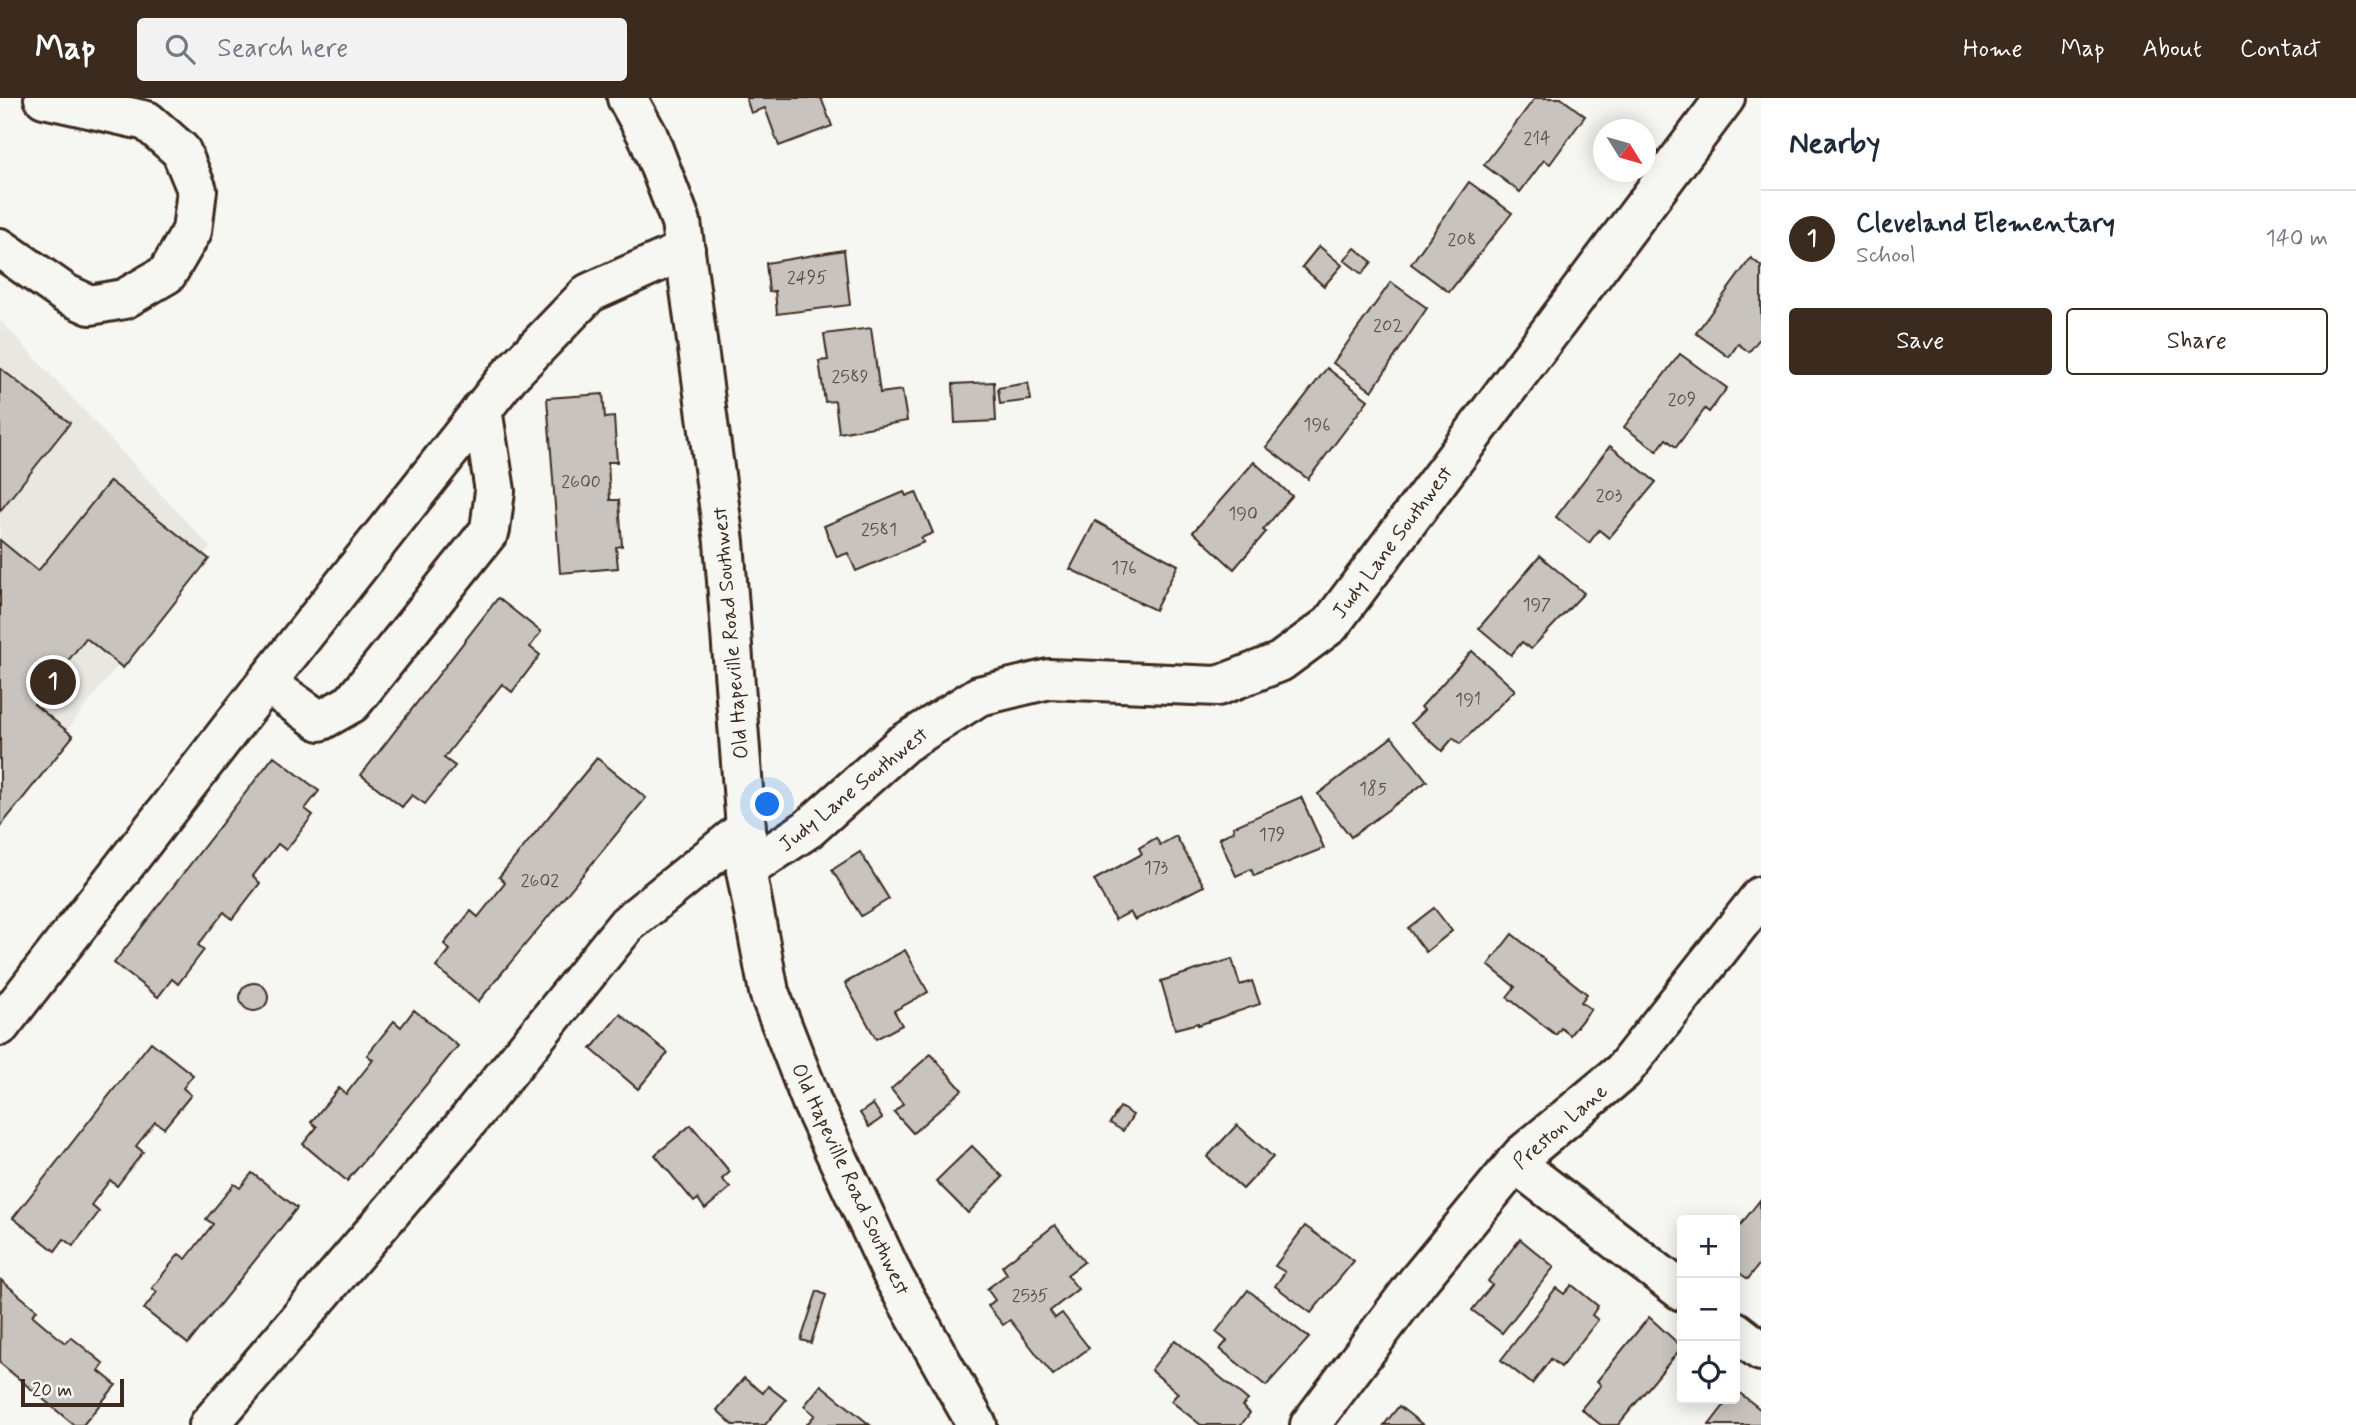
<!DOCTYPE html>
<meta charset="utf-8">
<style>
:root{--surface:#fff;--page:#f2f2f3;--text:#1f2937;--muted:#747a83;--line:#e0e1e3;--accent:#3b2a1e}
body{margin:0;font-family:Mynerve,sans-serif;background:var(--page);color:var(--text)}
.controls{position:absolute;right:21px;bottom:21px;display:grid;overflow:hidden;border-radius:7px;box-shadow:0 4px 18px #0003}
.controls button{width:63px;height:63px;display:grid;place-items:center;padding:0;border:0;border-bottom:2px solid var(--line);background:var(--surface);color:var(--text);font:35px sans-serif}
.compass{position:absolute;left:1593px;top:21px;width:63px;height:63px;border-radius:50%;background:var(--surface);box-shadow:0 4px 18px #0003;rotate:127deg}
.scale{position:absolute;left:21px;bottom:18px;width:103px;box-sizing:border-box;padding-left:7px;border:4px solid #3b2a1e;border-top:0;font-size:19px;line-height:24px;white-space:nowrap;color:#3b2a1e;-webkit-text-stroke:5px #f6f6f2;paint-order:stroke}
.you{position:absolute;left:768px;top:707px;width:24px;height:24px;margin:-18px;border:5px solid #fff;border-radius:50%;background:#1a73e8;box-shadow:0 0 0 10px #1a73e833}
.badge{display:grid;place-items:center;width:46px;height:46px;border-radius:50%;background:var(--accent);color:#fff;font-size:23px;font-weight:700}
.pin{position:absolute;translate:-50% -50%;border:4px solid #fff;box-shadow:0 2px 7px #0006}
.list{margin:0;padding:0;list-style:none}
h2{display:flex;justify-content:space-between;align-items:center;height:91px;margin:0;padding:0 28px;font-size:30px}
h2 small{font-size:23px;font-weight:400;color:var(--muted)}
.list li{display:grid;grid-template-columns:46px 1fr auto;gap:21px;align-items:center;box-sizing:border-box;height:98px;padding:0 28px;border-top:2px solid var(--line)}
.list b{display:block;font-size:26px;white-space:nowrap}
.list p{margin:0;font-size:23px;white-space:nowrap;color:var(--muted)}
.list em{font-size:23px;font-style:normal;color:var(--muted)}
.actions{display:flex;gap:14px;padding:21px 28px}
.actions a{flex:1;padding:16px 0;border:2px solid var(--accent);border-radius:7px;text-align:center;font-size:24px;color:var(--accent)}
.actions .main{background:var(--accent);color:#fff}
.icon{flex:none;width:38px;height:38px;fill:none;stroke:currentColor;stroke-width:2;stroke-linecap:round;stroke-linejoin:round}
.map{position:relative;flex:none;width:1761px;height:1327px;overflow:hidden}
header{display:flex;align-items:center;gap:42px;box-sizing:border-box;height:98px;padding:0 35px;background:var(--accent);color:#fff}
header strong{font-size:33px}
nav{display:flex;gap:38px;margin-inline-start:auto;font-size:24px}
.search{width:490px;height:63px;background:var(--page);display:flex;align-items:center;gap:18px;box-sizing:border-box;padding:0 24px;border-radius:7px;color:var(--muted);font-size:26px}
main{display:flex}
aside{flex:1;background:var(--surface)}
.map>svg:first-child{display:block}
.built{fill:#e8e7e2}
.building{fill:#c8c3be;stroke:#3b2a1e;stroke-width:2}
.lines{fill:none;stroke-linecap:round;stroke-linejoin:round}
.minor-casing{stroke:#3b2a1e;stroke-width:44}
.minor{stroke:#f6f6f2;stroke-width:38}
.labels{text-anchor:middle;stroke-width:5;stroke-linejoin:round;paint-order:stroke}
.number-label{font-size:18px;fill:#5e5046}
.street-label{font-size:21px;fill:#3b2a1e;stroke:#f6f6f2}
</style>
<header>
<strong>Map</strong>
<div class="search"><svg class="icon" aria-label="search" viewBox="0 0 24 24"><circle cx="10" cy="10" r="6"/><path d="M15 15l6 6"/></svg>Search here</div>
<nav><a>Home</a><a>Map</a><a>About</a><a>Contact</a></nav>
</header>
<main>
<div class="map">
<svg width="1761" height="1327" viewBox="0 0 1761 1327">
<rect width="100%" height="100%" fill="#f6f6f2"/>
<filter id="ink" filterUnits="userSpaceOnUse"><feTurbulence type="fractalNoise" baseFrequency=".0143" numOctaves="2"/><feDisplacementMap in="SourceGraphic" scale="14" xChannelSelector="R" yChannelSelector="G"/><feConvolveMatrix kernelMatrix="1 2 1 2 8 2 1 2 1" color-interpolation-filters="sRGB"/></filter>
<g filter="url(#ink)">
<path class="built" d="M0,222L210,449L0,718Z"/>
<g class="building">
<path d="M746,0H821L832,28L779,48L765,10L751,15Z"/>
<path d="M1535,0H1561L1585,18L1550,66L1544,62L1520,94L1484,67Z"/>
<path d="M1469,84L1512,115L1449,194L1411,166Z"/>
<path d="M1319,148L1342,167L1324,188L1302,169Z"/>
<path d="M1355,150L1372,164L1362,176L1344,162Z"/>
<path d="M844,152L850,207L777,216L775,193L769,194L766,165Z"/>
<path d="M1751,160L1761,168V239L1749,254L1738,246L1729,259L1696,235Z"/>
<path d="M1391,184L1427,210L1372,293L1333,265Z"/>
<path d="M871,230L880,295L902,292L907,323L839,335L835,303L825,304L819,263L828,262L824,236Z"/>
<path d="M1680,256L1727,290L1709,314L1705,311L1676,349L1666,341L1657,353L1624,329Z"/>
<path d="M0,270L70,325L0,413Z"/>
<path d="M1327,270L1368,302L1308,381L1266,349Z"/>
<path d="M994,284L996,323L955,325L953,286Z"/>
<path d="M1028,285L1031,302L1000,306L998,290Z"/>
<path d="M603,296L605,320L614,319L617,364H608L610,402H619L622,448L616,449L618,470L560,475L547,300Z"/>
<path d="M1610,348L1656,384L1609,440L1599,432L1589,445L1556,419Z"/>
<path d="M1254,364L1292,398L1263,432L1266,434L1234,471L1193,434Z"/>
<path d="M110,383L209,461L123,570L86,540L34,606L73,638L0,729V442L38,473Z"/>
<path d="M904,394L906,398L916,394L933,435L921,440L924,444L856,473L848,455L837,459L824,428Z"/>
<path d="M1095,423L1178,467L1155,512L1070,471Z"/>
<path d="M1540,458L1584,495L1531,551L1522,544L1511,557L1479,530Z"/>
<path d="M498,500L541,534L530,549L540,557L512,594L502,586L444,660L455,668L425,706L412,697L402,709L361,677Z"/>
<path d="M1472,553L1515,592L1460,646L1453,640L1442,653L1411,625L1424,612L1421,609Z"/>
<path d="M1392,639L1427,683L1351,739L1318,696Z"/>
<path d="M274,658L319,693L305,711L313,717L286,752L278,746L253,778L260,785L232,821L224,814L198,847L204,852L178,886L172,881L158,899L114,865Z"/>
<path d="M597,660L646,700L478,904L436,869L450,852L444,846L471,813L478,819L505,785L499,779Z"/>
<path d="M1301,699L1324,750L1254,778L1251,771L1236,778L1219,740L1234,733L1233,729Z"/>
<path d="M1176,738L1204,788L1135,822L1130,814L1115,822L1094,782L1142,756L1139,750L1156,740L1160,747Z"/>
<path d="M860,754L889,801L861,818L832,772Z"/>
<path d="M1434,810L1452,833L1426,854L1408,830Z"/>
<path d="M1512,836L1587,896L1581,904L1591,911L1570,937L1561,930L1556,937L1507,899L1515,889L1488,867Z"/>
<path d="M905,852L928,894L894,913L902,927L876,941L845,885Z"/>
<path d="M1232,861L1240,887L1252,883L1260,906L1198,927V925L1175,931L1161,883Z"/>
<circle cx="254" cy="899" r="14"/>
<path d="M414,912L458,948L347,1083L303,1046L317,1029L311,1024L339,990L346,996L373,962L367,957L394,923L401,929Z"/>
<path d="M620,916L668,955L638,991L591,951Z"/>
<path d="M151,944L193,977L183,990L191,997L164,1030L155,1024L136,1048L143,1054L117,1088L110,1082L91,1107L99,1114L73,1148L64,1141L55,1153L13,1120Z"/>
<path d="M931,956L962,992L913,1035L894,1014L903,1006L891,991Z"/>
<path d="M873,1006L882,1020L869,1029L860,1015Z"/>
<path d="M1120,1009L1133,1017L1123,1033L1110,1025Z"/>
<path d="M691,1027L730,1074L722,1081L730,1090L705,1111L698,1101L694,1104L655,1057Z"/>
<path d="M1237,1027L1273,1059L1243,1091L1207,1059Z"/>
<path d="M972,1048L1003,1079L968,1115L936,1083Z"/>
<path d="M252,1075L297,1110L188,1246L144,1211L157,1194L152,1190L179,1156L186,1161L213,1126L206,1121L234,1086L240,1090Z"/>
<path d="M1760,1102L1761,1164L1748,1181L1735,1172V1134Z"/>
<path d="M1055,1127L1084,1164L1067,1177L1078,1191L1050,1213L1055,1220L1062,1215L1089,1250L1053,1277L1010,1222L1003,1227L988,1208L995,1202L987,1191L1007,1176L1002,1168Z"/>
<path d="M1305,1128L1354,1163L1311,1215L1275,1188L1285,1174L1275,1168Z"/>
<path d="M1520,1141L1554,1169L1502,1235L1472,1212L1492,1187L1488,1183Z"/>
<path d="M1,1182L37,1212L32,1217L65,1245L71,1239L104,1266L99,1273L116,1287L83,1327H74L0,1265Z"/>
<path d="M1572,1187L1598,1208L1592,1217L1598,1222L1561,1269L1551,1261L1532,1286L1501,1262L1556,1190L1564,1196Z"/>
<path d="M1248,1192L1309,1240L1266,1288L1220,1251L1227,1243L1216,1234Z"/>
<path d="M817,1193L826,1197L811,1245L801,1242Z"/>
<path d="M1649,1219L1682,1249L1618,1327H1601L1581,1311L1601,1287L1597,1283Z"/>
<path d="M1175,1242L1248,1302L1242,1308L1250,1315L1241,1327H1201L1171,1303L1178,1295L1151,1272Z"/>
<path d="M744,1280L763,1295L768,1288L786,1302L765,1327H733L717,1312Z"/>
<path d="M821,1287L870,1327H806L815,1317L804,1308Z"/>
<path d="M1736,1292L1761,1312V1327H1709L1729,1301H1735Z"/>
<path d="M1399,1308L1423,1327H1384Z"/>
</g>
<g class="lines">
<defs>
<g id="minor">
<path d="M627,0L648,38L681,124L724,444L746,730V772L769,894L813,1007L894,1180L977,1327"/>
<path d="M0,150L66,196L90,207L124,201L167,176L192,133L197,92L181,53L147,23L44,0"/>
<path d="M266,585L320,623L352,605L490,432L495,393L482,311"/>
<path d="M746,772L808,731L903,646L979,598L1049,581L1218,588L1280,564L1330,527L1725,0"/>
<path d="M0,928L266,585L508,279L589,195L685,152"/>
<path d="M1515,1065L1682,1193"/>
<path d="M1735,1233L1761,1253"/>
<path d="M209,1327L458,1035L627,826L746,730"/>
<path d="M1310,1327L1418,1183L1522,1057L1623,973L1761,798"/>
</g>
</defs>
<use href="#minor" class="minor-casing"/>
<use href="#minor" class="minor"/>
</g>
</g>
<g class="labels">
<g class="number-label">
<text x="1537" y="46">214</text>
<text x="1462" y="147">208</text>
<text x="807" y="185">2495</text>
<text x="1388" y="233">202</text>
<text x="850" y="284">2589</text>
<text x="1682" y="307">209</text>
<text x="1317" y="332">196</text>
<text x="581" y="389">2600</text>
<text x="1609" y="403">203</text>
<text x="1243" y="421">190</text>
<text x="879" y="437">2581</text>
<text x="1124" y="475">176</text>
<text x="1537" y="512">197</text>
<text x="1468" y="607">191</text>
<text x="1373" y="696">185</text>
<text x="1272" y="742">179</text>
<text x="1156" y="775">173</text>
<text x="540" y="788">2602</text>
<text x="1030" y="1203">2535</text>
</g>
<g class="street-label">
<text transform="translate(1392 444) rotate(-53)" y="7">Judy Lane Southwest</text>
<text transform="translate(730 535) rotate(-95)" y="7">Old Hapeville Road Southwest</text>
<text transform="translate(853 691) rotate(-39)" y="7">Judy Lane Southwest</text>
<text transform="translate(1560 1028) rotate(-41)" y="7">Preston Lane</text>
<text transform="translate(851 1081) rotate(65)" y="7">Old Hapeville Road Southwest</text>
</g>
</g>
</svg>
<div class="controls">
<button>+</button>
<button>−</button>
<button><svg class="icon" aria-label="locate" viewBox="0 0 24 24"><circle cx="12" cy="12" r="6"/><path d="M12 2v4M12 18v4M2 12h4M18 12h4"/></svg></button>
</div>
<svg class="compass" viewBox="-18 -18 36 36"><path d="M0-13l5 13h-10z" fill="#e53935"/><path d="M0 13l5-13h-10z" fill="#747a83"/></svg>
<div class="scale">20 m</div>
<div class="you"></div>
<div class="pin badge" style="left:53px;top:584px">1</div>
</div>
<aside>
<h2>Nearby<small></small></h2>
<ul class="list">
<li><span class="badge">1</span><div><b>Cleveland Elementary</b><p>School</p></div><em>140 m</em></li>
</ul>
<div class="actions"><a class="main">Save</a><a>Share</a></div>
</aside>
</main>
